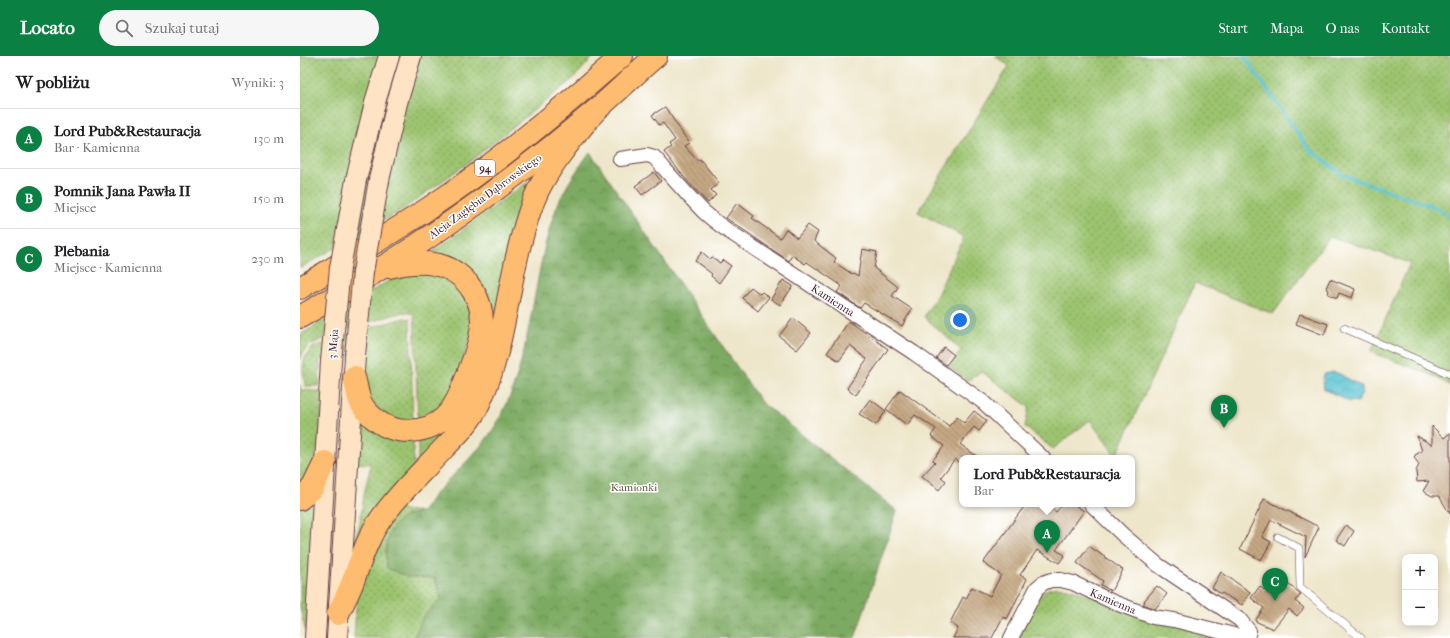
<!DOCTYPE html>
<html lang="pl">
<meta charset="utf-8">
<style>
:root{--surface:#fff;--page:#f6f6f6;--text:#202124;--muted:#757577;--line:#e0e0e0;--accent:#0b8043}
body{margin:0;font-family:"IM FELL French Canon",serif;background:var(--page);color:var(--text)}
.controls{position:absolute;right:12px;bottom:12px;display:grid;overflow:hidden;border-radius:8px;box-shadow:0 2px 10px #0003}
.controls button{width:36px;height:36px;display:grid;place-items:center;padding:0;border:0;border-bottom:1px solid var(--line);background:var(--surface);color:var(--text);font:20px sans-serif}
.you{position:absolute;left:660px;top:264px;width:14px;height:14px;margin:-10px;border:3px solid #fff;border-radius:50%;background:#1a73e8;box-shadow:0 0 0 6px #1a73e833}
.badge{display:grid;place-items:center;width:26px;height:26px;border-radius:50%;background:var(--accent);color:#fff;font-size:13px;font-weight:700}
.pin{position:absolute;translate:-50% -33px;filter:drop-shadow(0 1px 2px #0008)}
.pin::after{content:'';position:absolute;top:21px;width:14px;height:12px;background:inherit;clip-path:polygon(0 0,100% 0,50% 100%)}
.popup{position:absolute;left:659px;top:399px;width:176px;height:52px;box-sizing:border-box;display:grid;place-content:center;border-radius:8px;background:var(--surface);filter:drop-shadow(0 1px 3px #0005);font-size:13px;white-space:nowrap;color:var(--muted)}
.popup b{font-size:15px;color:var(--text)}
.popup::after{content:'';position:absolute;left:50%;top:100%;margin-left:-8px;border:8px solid transparent;border-top-color:var(--surface)}
.list{margin:0;padding:0;list-style:none}
h2{display:flex;justify-content:space-between;align-items:center;height:52px;margin:0;padding:0 16px;font-size:17px}
h2 small{font-size:13px;font-weight:400;color:var(--muted)}
.list li{display:grid;grid-template-columns:26px 1fr auto;gap:12px;align-items:center;box-sizing:border-box;height:60px;padding:0 16px;border-top:1px solid var(--line)}
.list b{display:block;font-size:15px;white-space:nowrap}
.list p{margin:0;font-size:13px;white-space:nowrap;color:var(--muted)}
.list em{font-size:13px;font-style:normal;color:var(--muted)}
.icon{flex:none;width:22px;height:22px;fill:none;stroke:currentColor;stroke-width:2;stroke-linecap:round;stroke-linejoin:round}
.map{position:relative;flex:none;width:1150px;height:582px;overflow:hidden}
header{display:flex;align-items:center;gap:24px;box-sizing:border-box;height:56px;padding:0 20px;background:var(--accent);color:#fff}
header strong{font-size:19px}
nav{display:flex;gap:22px;margin-inline-start:auto;font-size:14px}
.search{width:280px;height:36px;background:var(--page);display:flex;align-items:center;gap:10px;box-sizing:border-box;padding:0 14px;border-radius:22px;color:var(--muted);font-size:15px}
main{display:flex}
aside{flex:1;background:var(--surface)}
.map>svg:first-child{display:block}
.grass{fill:url(#grass-dots);stroke:#73724d}
.forest{fill:url(#forest-crowns);stroke:#646446}
.water{fill:url(#water-waves);stroke:#50707e}
.lines{fill:none;stroke-linecap:round;stroke-linejoin:round}
.stream{stroke:#57c2d1;stroke-width:3.5}
.building{fill:url(#building-back-hatch)}
.service-casing{stroke:#633d43;stroke-width:8}
.minor-casing{stroke:#633d43;stroke-width:16}
.secondary-casing{stroke:#633d43;stroke-width:22}
.primary-casing{stroke:#633d43;stroke-width:24}
.service{stroke:#fff;stroke-width:7}
.minor{stroke:#fff;stroke-width:14}
.secondary{stroke:#fee4c5;stroke-width:20}
.primary{stroke:#fdbc6f;stroke-width:22}
.secondary-bridge-casing{stroke:#633d43;stroke-width:22;stroke-linecap:butt}
.secondary-bridge{stroke:#fee4c5;stroke-width:20}
.labels{text-anchor:middle;stroke-width:3;stroke-linejoin:round;paint-order:stroke}
.shield{fill:#fff;stroke:#80626b;stroke-width:1}
.shield-label{font-size:10px;font-weight:bold;fill:#4a1f2b}
.street-label{font-size:11px;fill:#4a1f2b;stroke:#fff}
.park-label{font-size:11px;fill:#675943;stroke:#fff}
</style>
<header>
<strong>Locato</strong>
<div class="search"><svg class="icon" aria-label="search" viewBox="0 0 24 24"><circle cx="10" cy="10" r="6"/><path d="M15 15l6 6"/></svg>Szukaj tutaj</div>
<nav><a>Start</a><a>Mapa</a><a>O nas</a><a>Kontakt</a></nav>
</header>
<main>
<aside>
<h2>W pobliżu<small>Wyniki: 3</small></h2>
<ul class="list">
<li><span class="badge">A</span><div><b>Lord Pub&amp;Restauracja</b><p>Bar · Kamienna</p></div><em>130 m</em></li>
<li><span class="badge">B</span><div><b>Pomnik Jana Pawła II</b><p>Miejsce</p></div><em>150 m</em></li>
<li><span class="badge">C</span><div><b>Plebania</b><p>Miejsce · Kamienna</p></div><em>230 m</em></li>
</ul>
</aside>
<div class="map">
<svg width="1150" height="582" viewBox="0 0 1150 582">
<defs>
<pattern id="grass-dots" width="8" height="8" patternUnits="userSpaceOnUse"><rect width="8" height="8" fill="#9cc46f"/><path d="M2 2h.1M6 6h.1" fill="none" stroke="#819f5b" stroke-width="1.8" stroke-linecap="round"/></pattern>
<pattern id="forest-crowns" width="20" height="18" patternUnits="userSpaceOnUse"><rect width="20" height="18" fill="#7daa62"/><path d="M2 6a3 3 0 1 1 6 0M12 15a3 3 0 1 1 6 0" fill="none" stroke="#688a51"/></pattern>
<pattern id="water-waves" width="16" height="10" patternUnits="userSpaceOnUse"><rect width="16" height="10" fill="#57c2d1"/><path d="M0 5q4-4 8 0t8 0" fill="none" stroke="#4da6b4"/></pattern>
<pattern id="building-back-hatch" width="6" height="6" patternUnits="userSpaceOnUse"><rect width="6" height="6" fill="#c5a883"/><path d="M-1 5l2 2M0 0l6 6M5-1l2 2" fill="none" stroke="#a2886b"/></pattern>
</defs>
<rect width="100%" height="100%" fill="#fff"/>
<filter id="ink" filterUnits="userSpaceOnUse"><feTurbulence type="fractalNoise" baseFrequency=".025" numOctaves="2"/><feDisplacementMap in="SourceGraphic" scale="8" xChannelSelector="R" yChannelSelector="G"/><feConvolveMatrix kernelMatrix="1 2 1 2 8 2 1 2 1" color-interpolation-filters="sRGB"/></filter>
<filter id="wash" filterUnits="userSpaceOnUse"><feTurbulence type="fractalNoise" baseFrequency=".012" numOctaves="4" result="noise"/><feDisplacementMap in="SourceGraphic" scale="16" xChannelSelector="R" yChannelSelector="G"/><feGaussianBlur stdDeviation="0.9" result="paint"/><feColorMatrix in="noise" values="0 0 0 0 0 0 0 0 0 0 0 0 0 0 0 0 0 1.4 0 .05"/><feComposite in="paint" operator="in"/></filter>
<g filter="url(#wash)">
<rect width="100%" height="100%" fill="#eee6ca"/>
<g class="grass">
<path d="M0,0H294L274,22L169,106L103,153L0,212Z"/>
<path d="M695,0H1150V329L1131,319L1071,296L1110,207L1030,180L973,258L895,227L816,401L790,364L753,393L725,371L729,351L681,315L668,325L649,311L661,294L624,261L637,239L664,181L618,156L709,10Z"/>
<path d="M226,127L229,129L175,337L118,409V381L126,379L189,274L135,198L134,195Z"/>
<path d="M119,213L159,227L176,264L149,347L118,367L114,258L103,256L47,273L10,289L4,295L0,303V279L95,221Z"/>
<path d="M104,262L110,263L113,368L87,362L62,334L65,295L20,303L19,330H5L3,315L4,303L12,292L48,278Z"/>
<path d="M0,329L1,334L23,336L20,380L14,409L0,434Z"/>
<path d="M58,356L113,381L114,414L54,490L52,487L59,472L64,439L71,408L56,407Z"/>
<path d="M14,440L6,576L0,552V451Z"/>
<path d="M95,453L121,456L105,460L108,521L135,522L141,542L123,561L114,582H54L57,537L69,493Z"/>
<path d="M757,531L768,532L921,582H718L738,542L745,534Z"/>
</g>
<path class="forest" d="M290,96L461,346L597,455L555,582H114L123,561L141,542L135,522L108,521L87,512C85,499 85,487 91,474C93,469 101,462 106,460C110,458 117,458 121,456C126,453 130,444 134,439C149,423 165,408 180,391C234,329 228,228 256,153C264,132 277,114 290,96Z"/>
<path class="water" d="M1034,316L1040,318L1062,331V336L1058,346L1048,345L1024,333L1023,322L1024,318Z"/>
<g class="lines">
<path class="stream" d="M944,0L1008,92L1043,119L1135,151L1150,161"/>
</g>
<g id="blocks">
<g class="building">
<path d="M365,51L389,87L384,90L398,105L400,103L419,127L411,134L416,139L408,147L388,126L364,96L371,91L369,88L375,84L363,67L359,69L352,59Z"/>
<path d="M354,116L361,125L342,139L335,130Z"/>
<path d="M437,147L454,160L452,162L480,182L486,173L497,182L508,169L518,176L514,185L536,202L534,206L552,218L553,217L558,220L562,193L577,196L574,212L598,231L592,240L612,253L602,270L564,247L560,252L537,236L542,230L507,206L505,208L492,199L489,205L426,162Z"/>
<path d="M402,196L410,203L412,201L420,207L423,204L431,210L419,227L411,220L412,218L395,205Z"/>
<path d="M1030,223L1055,233L1052,242L1039,237L1037,242L1028,238L1029,234L1026,232Z"/>
<path d="M483,224L493,230L480,249L471,243Z"/>
<path d="M451,231L460,238L462,236L469,241L458,255L442,242Z"/>
<path d="M1000,258L1028,268L1024,279L996,268Z"/>
<path d="M493,262L511,277L497,294L479,280Z"/>
<path d="M549,265L588,293L556,339L547,332L567,303L550,290L539,305L527,297Z"/>
<path d="M644,291L654,299L646,309L636,302Z"/>
<path d="M600,334L649,370L657,361L664,367L674,355L687,365L679,375L674,371L660,388L679,402H662V408L655,403L641,421L646,425L639,434L622,420L635,406L633,404L644,390L631,380L636,373L615,359L607,369L586,353Z"/>
<path d="M570,343L586,355L576,369L559,358Z"/>
<path d="M1132,370L1144,382L1150,377V458L1139,440H1132L1123,435L1129,425L1117,426L1116,415L1119,409L1114,401L1115,400V399L1122,395L1117,380L1132,389Z"/>
<path d="M964,443L1019,471L1005,501L1006,481L971,464L962,481L971,486L961,504L940,493Z"/>
<path d="M726,448H745L756,456L763,448H774L784,455L756,494L765,499L759,507L737,494L720,519L727,523L707,563L703,561L692,582H653L658,572L650,567L663,541L666,543L672,531L690,540L701,519L683,507Z"/>
<path d="M1046,469L1054,475L1045,490L1036,484Z"/>
<path d="M789,490L823,514L811,535L801,529L803,525L777,507Z"/>
<path d="M921,516L950,536L942,549L922,537L921,538L912,532Z"/>
<path d="M976,519L1001,538L995,545L1004,552L997,560L989,553L973,573L955,565L964,552L951,542L960,530L964,534Z"/>
<path d="M857,530L867,538L855,553L843,548L845,546L844,545Z"/>
</g>
</g>
</g>
<g filter="url(#ink)">
<use href="#blocks" fill-opacity="0" stroke="#633d43" stroke-width="1"/>
<g class="lines">
<defs>
<g id="service">
<path d="M1044,272L1150,318"/>
<path d="M978,481L999,492L1000,531L1061,582"/>
</g>
<g id="minor">
<path d="M320,103L347,99L354,101C370,119 386,138 404,156C414,165 425,173 436,180L614,297L683,346L743,402"/>
<path d="M791,448L822,478L858,509L940,564L949,575L947,582"/>
<path d="M711,582L737,532L743,527L751,524H761L773,527L813,546L853,561L874,564L946,582"/>
</g>
<g id="secondary">
<path d="M56,124L76,43L89,0"/>
<path d="M79,124L97,47L111,0"/>
<path d="M15,582L31,305"/>
<path d="M37,582L55,300"/>
</g>
<g id="primary">
<path d="M0,232C43,206 87,180 129,152C197,107 260,54 322,0"/>
<path d="M0,261C104,202 203,133 295,55C316,37 335,18 356,0"/>
<path d="M54,321C56,328 57,336 59,342C63,356 81,370 94,373C102,376 110,375 118,374C152,369 159,340 170,313C175,298 182,283 182,266C182,255 179,244 173,235C154,204 121,203 89,211"/>
<path d="M0,443L13,431L25,406"/>
<path d="M38,558C43,547 49,536 53,525C61,504 67,483 80,464C98,438 122,416 144,392C158,378 172,364 180,345C206,289 207,225 226,167C230,153 236,137 243,125C257,100 277,77 295,55"/>
</g>
</defs>
<use href="#service" class="service-casing"/>
<use href="#minor" class="minor-casing"/>
<use href="#secondary" class="secondary-casing"/>
<use href="#primary" class="primary-casing"/>
<use href="#service" class="service"/>
<use href="#minor" class="minor"/>
<use href="#secondary" class="secondary"/>
<use href="#primary" class="primary"/>
<defs>
<g id="secondary-bridge">
<path d="M55,300L63,216L79,124"/>
<path d="M31,305L40,212L56,124"/>
</g>
</defs>
<use href="#secondary-bridge" class="secondary-bridge-casing"/>
<use href="#secondary-bridge" class="secondary-bridge"/>
</g>
</g>
<g class="labels">
<rect class="shield" x="175" y="104" width="20" height="16" rx="3"/>
<g class="shield-label">
<text x="185" y="116">94</text>
</g>
<g class="street-label">
<text transform="translate(185 140) rotate(-36)" y="4">Aleja Zagłębia Dąbrowskiego</text>
<text transform="translate(533 244) rotate(33)" y="4">Kamienna</text>
<text transform="translate(33 288) rotate(-85)" y="4">3 Maja</text>
<text transform="translate(813 545) rotate(23)" y="4">Kamienna</text>
</g>
<g class="park-label">
<text x="334" y="435">Kamionki</text>
</g>
</g>
</svg>
<div class="controls">
<button>+</button>
<button>−</button>
</div>
<div class="you"></div>
<div class="pin badge" style="left:747px;top:497px">A</div>
<div class="popup"><b>Lord Pub&amp;Restauracja</b>Bar</div>
<div class="pin badge" style="left:924px;top:372px">B</div>
<div class="pin badge" style="left:975px;top:545px">C</div>
</div>
</main>
